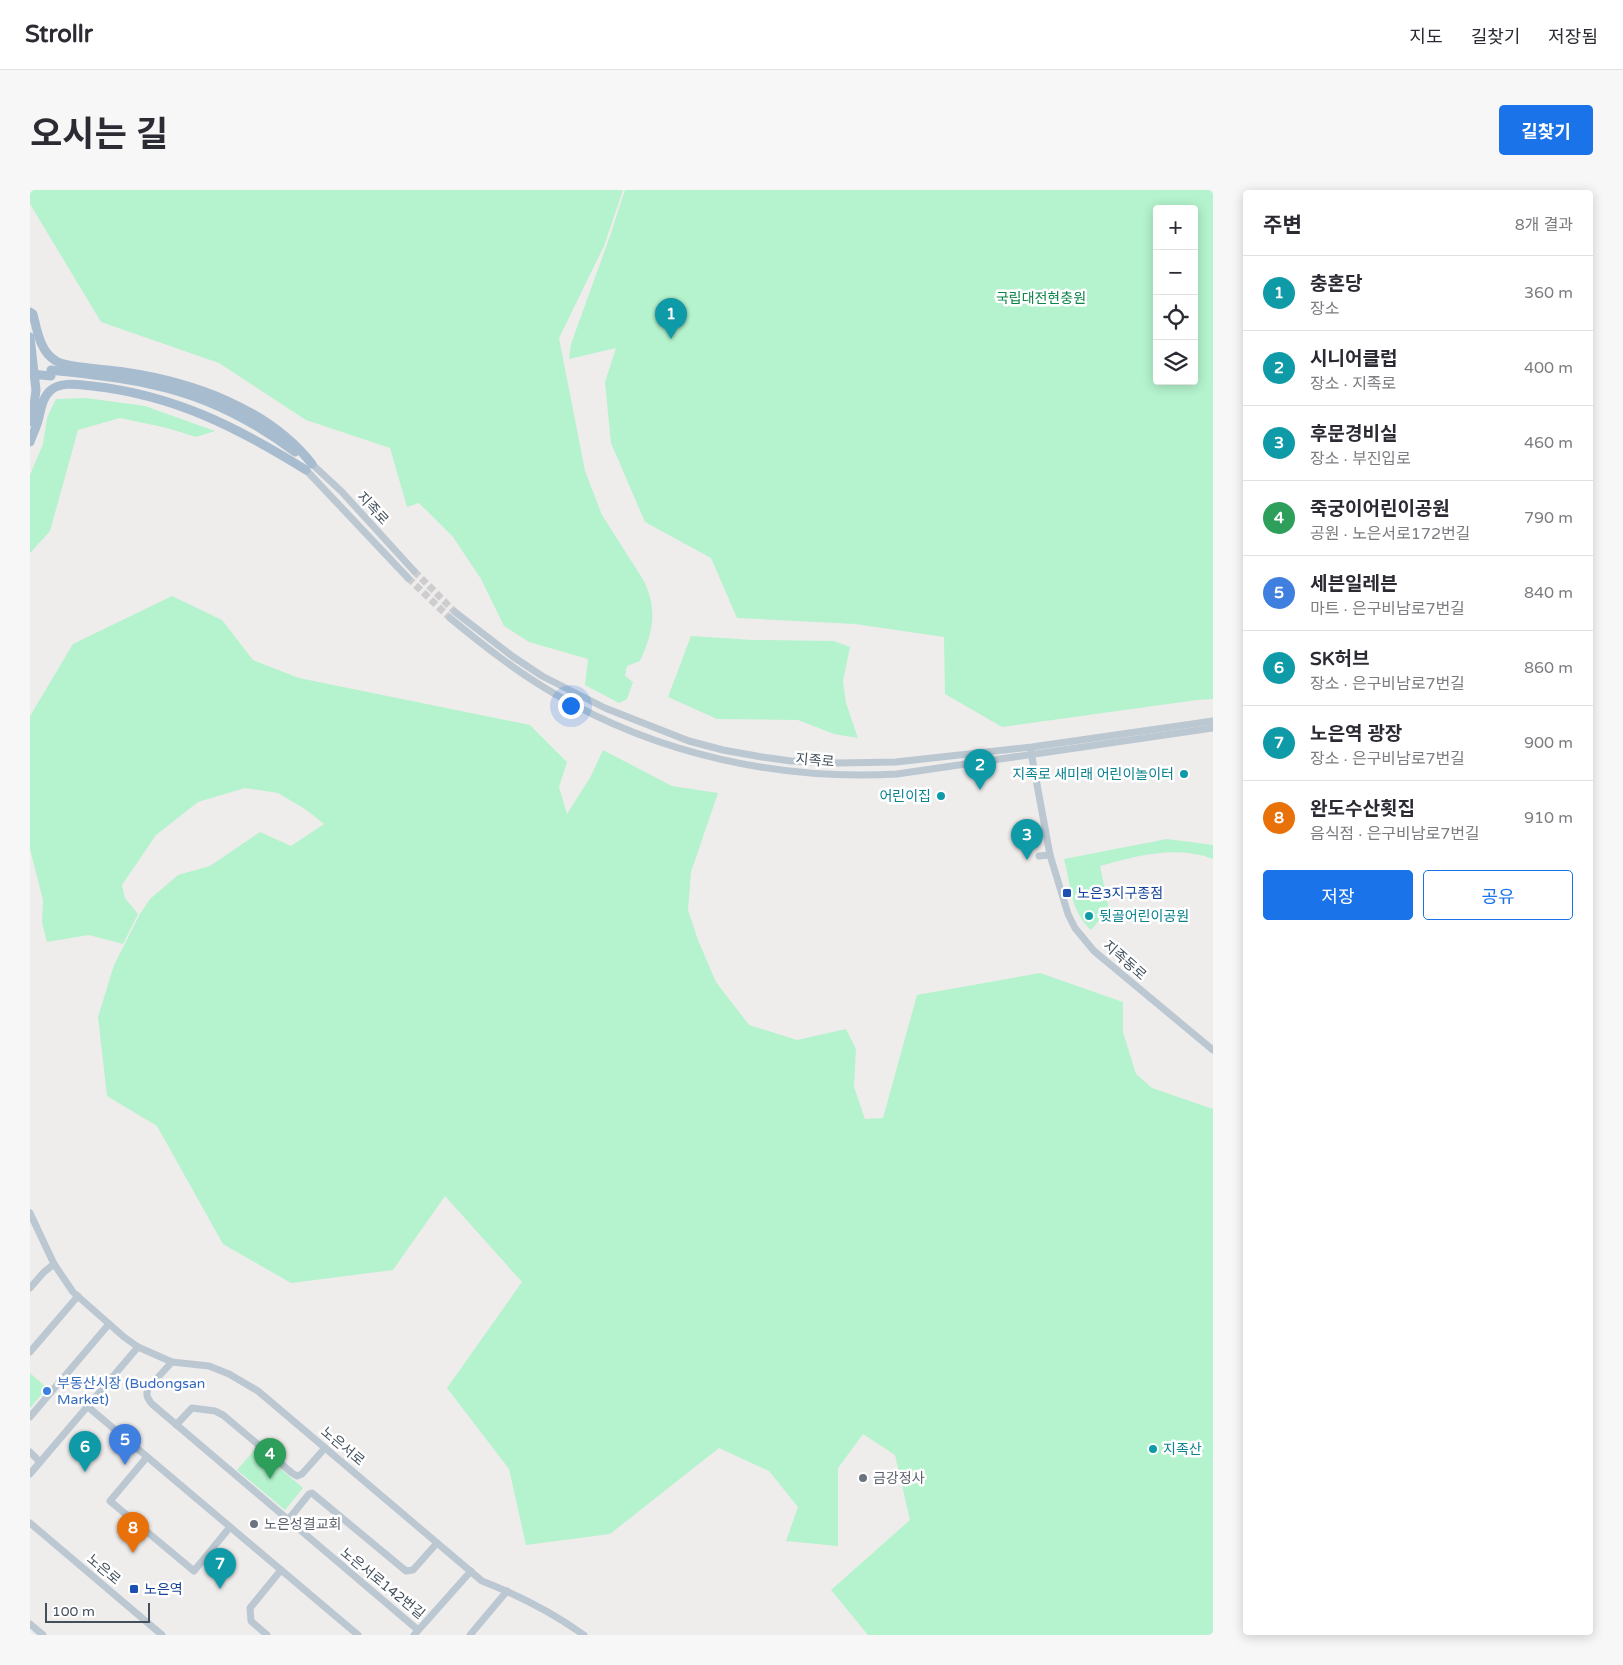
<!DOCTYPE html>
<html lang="ko">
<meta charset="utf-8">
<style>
:root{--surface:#fff;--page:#f7f7f7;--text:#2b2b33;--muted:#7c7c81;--line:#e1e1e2;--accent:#1a73e8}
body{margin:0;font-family:"Varela Round","Noto Sans KR",sans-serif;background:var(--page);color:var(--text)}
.controls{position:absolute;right:15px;top:15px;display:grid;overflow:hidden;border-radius:5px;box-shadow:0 2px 12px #0003}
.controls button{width:45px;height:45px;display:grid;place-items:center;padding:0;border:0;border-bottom:1px solid var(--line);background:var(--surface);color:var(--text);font:25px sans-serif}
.scale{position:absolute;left:15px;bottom:12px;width:105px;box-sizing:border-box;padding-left:5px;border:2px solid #43505c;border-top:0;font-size:14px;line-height:18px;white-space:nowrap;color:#43505c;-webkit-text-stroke:4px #fff;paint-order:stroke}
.you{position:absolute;left:540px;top:515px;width:18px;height:18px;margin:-12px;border:4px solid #fff;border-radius:50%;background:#1a73e8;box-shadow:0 0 0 8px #1a73e833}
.badge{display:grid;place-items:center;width:32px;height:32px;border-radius:50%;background:var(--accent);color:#fff;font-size:16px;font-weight:700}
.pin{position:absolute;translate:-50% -41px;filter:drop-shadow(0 1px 2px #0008)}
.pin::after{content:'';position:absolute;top:26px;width:18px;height:15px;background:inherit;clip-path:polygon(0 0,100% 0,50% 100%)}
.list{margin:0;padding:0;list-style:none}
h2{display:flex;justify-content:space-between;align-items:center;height:65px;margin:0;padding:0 20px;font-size:21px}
h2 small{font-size:16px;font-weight:400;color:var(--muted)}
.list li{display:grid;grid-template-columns:32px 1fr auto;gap:15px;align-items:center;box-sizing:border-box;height:75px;padding:0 20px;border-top:1px solid var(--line)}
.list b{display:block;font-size:19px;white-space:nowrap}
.list p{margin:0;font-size:16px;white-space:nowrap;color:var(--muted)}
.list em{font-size:16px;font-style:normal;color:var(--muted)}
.actions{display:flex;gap:10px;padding:15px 20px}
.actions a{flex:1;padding:11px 0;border:1px solid var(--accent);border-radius:5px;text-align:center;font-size:18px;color:var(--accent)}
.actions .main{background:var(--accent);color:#fff}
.icon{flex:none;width:28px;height:28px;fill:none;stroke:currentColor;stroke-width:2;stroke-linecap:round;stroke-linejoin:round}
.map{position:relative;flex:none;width:1183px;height:1445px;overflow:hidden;border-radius:5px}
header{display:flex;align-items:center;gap:30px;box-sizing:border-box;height:70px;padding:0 25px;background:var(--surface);border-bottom:1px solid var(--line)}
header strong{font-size:24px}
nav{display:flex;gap:28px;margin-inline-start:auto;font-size:18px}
.intro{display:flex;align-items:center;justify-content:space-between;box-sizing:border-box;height:120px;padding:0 30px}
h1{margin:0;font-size:35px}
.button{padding:12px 22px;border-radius:5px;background:var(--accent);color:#fff;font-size:18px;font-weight:700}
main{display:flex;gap:30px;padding:0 30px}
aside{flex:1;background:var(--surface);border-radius:5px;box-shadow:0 2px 12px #0003}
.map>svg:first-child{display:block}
.green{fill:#b4f3cd;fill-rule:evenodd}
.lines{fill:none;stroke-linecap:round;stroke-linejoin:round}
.minor-tunnel{stroke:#cdcdcf;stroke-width:7;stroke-dasharray:7 3.5;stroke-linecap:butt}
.minor{stroke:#bbc7d1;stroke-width:7}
.major{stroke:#a8bccf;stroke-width:9}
.major-bridge{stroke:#a8bccf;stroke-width:9}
.culture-dot{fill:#0f9aa8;stroke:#fff;stroke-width:2}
.transit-dot{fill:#1a4fb4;stroke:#fff;stroke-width:2}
.shop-dot{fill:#3f7fe0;stroke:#fff;stroke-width:2}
.worship-dot{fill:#6b7280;stroke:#fff;stroke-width:2}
.labels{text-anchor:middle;stroke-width:5;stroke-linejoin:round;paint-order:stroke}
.park-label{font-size:14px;fill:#0d8449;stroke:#fff}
.street-label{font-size:14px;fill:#43505c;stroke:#fff}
.culture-label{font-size:14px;fill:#0d838f;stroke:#fff;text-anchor:end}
.transit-label{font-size:14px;fill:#164399;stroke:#fff;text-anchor:start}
.shop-label{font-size:14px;fill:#366cbe;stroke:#fff;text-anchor:start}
.worship-label{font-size:14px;fill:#5b616d;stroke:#fff;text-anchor:start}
</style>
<header>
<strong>Strollr</strong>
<nav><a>지도</a><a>길찾기</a><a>저장됨</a></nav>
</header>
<div class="intro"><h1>오시는 길</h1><a class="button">길찾기</a></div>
<main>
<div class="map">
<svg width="1183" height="1445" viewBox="0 0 1183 1445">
<rect width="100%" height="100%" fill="#efecec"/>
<g class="green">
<path d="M0,0H593L574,56L529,148L555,281L572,325L614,391C628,421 623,442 610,471L597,476L595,486L603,492L597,509L589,513L555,495L558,469L499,452L474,436L451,389L423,347L389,313L377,317L360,258L276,230L189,173L71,132L0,14Z"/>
<path d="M595,0H1183V509L1167,510L972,537L915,504L914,447L825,434L707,428L681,368L615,332L581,253L575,192L586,158L539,169L541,154L580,46ZM1127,19H1164V191H1127Z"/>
<path d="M56,208L115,216L185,241L166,247L137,238L90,228L48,240L20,341L0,363V285L13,254L17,228L26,209Z"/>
<path d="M142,406L192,430L223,470L269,488L500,535L537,572L529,597L537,624L561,586L573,560L642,596L688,603L661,682L658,720L668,750L686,792L719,835L767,850L816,839L826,859L824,897L835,929L853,928L887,805L1010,783L1093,812V842L1106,884L1122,898L1183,919V1445H838L801,1400L880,1330L865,1265L833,1244L808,1278V1356L756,1351L768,1317L739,1281L689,1258L580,1344L496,1355L479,1279L417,1198L492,1092L415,1006L363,1080L261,1093L193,1054L127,936L77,906L68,827L84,775L110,724L120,709L148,685L180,676L230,642L261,656L294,634L275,619L248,603L215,598L168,612L126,645L92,695L95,708L108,724L93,754L59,745L17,752L12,733L13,710L0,659V526L43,454Z"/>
<path d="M661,446L723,450L804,451L820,457L813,491L816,513L828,548L804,544L768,530L687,529L638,507Z"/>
<path d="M1137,649L1183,655V669C1145,655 1107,666 1070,676L1079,719L1061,740C1040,721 1041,695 1034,669Z"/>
<path d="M0,1183L17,1198L0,1218Z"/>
<path d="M226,1258L273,1298L255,1320L207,1280Z"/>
</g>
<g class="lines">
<g class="minor-tunnel">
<path d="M384,381L425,422"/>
<path d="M378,388L420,428"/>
</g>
<g class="minor">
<path d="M282,274L312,302L384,381"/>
<path d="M276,280L378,388"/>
<path d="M425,422L482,466L512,486L575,518L659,551L693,560L732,567L761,571L808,573L866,572L1002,557L1183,531"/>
<path d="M420,428C454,456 487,482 525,504C627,564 749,591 867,584L1183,538"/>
<path d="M1001,562L1020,665L1038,724L1045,738L1064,761L1183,860"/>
<path d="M1009,666L1020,665"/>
<path d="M0,1023L24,1074L43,1102L94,1147L108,1157L142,1172L179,1176L199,1184L228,1201L452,1391C488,1405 523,1423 554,1445"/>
<path d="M0,1098L14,1082L24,1074"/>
<path d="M0,1162L48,1106"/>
<path d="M142,1172L119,1197C115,1204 117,1208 122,1214L388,1440"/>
<path d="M57,1216L328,1445"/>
<path d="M0,1227L79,1134"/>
<path d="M146,1235L162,1218L185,1221L193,1225L262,1283L267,1286L272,1284L295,1258"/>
<path d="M0,1262L10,1272"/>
<path d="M117,1267L80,1311L164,1381L200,1337"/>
<path d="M0,1284L108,1157"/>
<path d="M258,1330L279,1304L282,1303L376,1381L383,1380L407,1353"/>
<path d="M0,1333L132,1445"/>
<path d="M0,1434L13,1445"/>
<path d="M237,1445L221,1431L220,1418L251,1380"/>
<path d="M384,1445L441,1381"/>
<path d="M440,1445L477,1401"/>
</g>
<g class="major">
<path d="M0,122L3,124C7,140 10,162 26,171C37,178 78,179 94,182C162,192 238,218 282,274"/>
<path d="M0,147L6,200L2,232"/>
<path d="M21,180C55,184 90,187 124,195C175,206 224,231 265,262"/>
<path d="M0,252C2,246 5,240 7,234C11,223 11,208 21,200C32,191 49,195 62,196C144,205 207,237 276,280"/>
</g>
<path class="major-bridge" d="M0,184L21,186"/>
</g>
<g class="culture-dot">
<circle cx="1154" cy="584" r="5"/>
<circle cx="911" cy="606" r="5"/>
<circle cx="1059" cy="726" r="5"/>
<circle cx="1123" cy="1259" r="5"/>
</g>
<g class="transit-dot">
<rect x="1032" y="698" width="10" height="10" rx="2.5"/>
<rect x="99" y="1394" width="10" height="10" rx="2.5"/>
</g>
<circle class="shop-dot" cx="17" cy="1201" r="5"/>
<g class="worship-dot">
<circle cx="833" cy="1288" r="5"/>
<circle cx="224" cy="1334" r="5"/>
</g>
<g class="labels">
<g class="park-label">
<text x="1011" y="113">국립대전현충원</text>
</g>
<g class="street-label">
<text transform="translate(343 318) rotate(47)" y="5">지족로</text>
<text transform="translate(785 570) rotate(5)" y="5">지족로</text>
<text transform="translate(1095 770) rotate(41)" y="5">지족동로</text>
<text transform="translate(313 1256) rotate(40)" y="5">노은서로</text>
<text transform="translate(74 1379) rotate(40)" y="5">노은로</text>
<text transform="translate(353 1393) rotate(39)" y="5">노은서로142번길</text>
</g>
<g class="culture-label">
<text x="1144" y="589">지족로 새미래 어린이놀이터</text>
<text x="901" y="611">어린이집</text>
<text x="1069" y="731" text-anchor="start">뒷골어린이공원</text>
<text x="1133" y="1264" text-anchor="start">지족산</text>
</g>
<g class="transit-label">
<text x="1047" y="708">노은3지구종점</text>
<text x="114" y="1404">노은역</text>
</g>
<g class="shop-label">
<text x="27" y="1198">부동산시장 (Budongsan<tspan x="27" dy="16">Market)</tspan></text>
</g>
<g class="worship-label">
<text x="843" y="1293">금강정사</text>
<text x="234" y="1339">노은성결교회</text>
</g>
</g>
</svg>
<div class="controls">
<button>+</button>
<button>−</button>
<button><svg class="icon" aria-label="locate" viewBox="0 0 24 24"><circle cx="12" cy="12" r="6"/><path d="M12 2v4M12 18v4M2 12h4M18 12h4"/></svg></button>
<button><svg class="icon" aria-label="layers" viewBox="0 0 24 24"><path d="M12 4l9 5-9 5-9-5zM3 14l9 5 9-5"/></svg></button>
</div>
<div class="scale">100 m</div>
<div class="you"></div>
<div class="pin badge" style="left:641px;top:149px;background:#0f9aa8">1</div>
<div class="pin badge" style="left:950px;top:600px;background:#0f9aa8">2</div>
<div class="pin badge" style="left:997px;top:670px;background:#0f9aa8">3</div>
<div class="pin badge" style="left:240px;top:1289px;background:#2e9e5b">4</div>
<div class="pin badge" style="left:95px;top:1275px;background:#3f7fe0">5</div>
<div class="pin badge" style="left:55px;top:1282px;background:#0f9aa8">6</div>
<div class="pin badge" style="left:190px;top:1399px;background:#0f9aa8">7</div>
<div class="pin badge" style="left:103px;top:1363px;background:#e8710a">8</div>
</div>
<aside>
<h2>주변<small>8개 결과</small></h2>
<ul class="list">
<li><span class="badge" style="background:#0f9aa8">1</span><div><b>충혼당</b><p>장소</p></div><em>360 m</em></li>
<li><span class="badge" style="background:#0f9aa8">2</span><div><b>시니어클럽</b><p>장소 · 지족로</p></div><em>400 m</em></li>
<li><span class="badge" style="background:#0f9aa8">3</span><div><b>후문경비실</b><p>장소 · 부진입로</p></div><em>460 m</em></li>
<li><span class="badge" style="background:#2e9e5b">4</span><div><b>죽궁이어린이공원</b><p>공원 · 노은서로172번길</p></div><em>790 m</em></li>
<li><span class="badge" style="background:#3f7fe0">5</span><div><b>세븐일레븐</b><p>마트 · 은구비남로7번길</p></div><em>840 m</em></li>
<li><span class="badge" style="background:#0f9aa8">6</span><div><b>SK허브</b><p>장소 · 은구비남로7번길</p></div><em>860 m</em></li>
<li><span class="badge" style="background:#0f9aa8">7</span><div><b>노은역 광장</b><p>장소 · 은구비남로7번길</p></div><em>900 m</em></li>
<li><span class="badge" style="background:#e8710a">8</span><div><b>완도수산횟집</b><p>음식점 · 은구비남로7번길</p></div><em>910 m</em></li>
</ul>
<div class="actions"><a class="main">저장</a><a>공유</a></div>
</aside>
</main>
